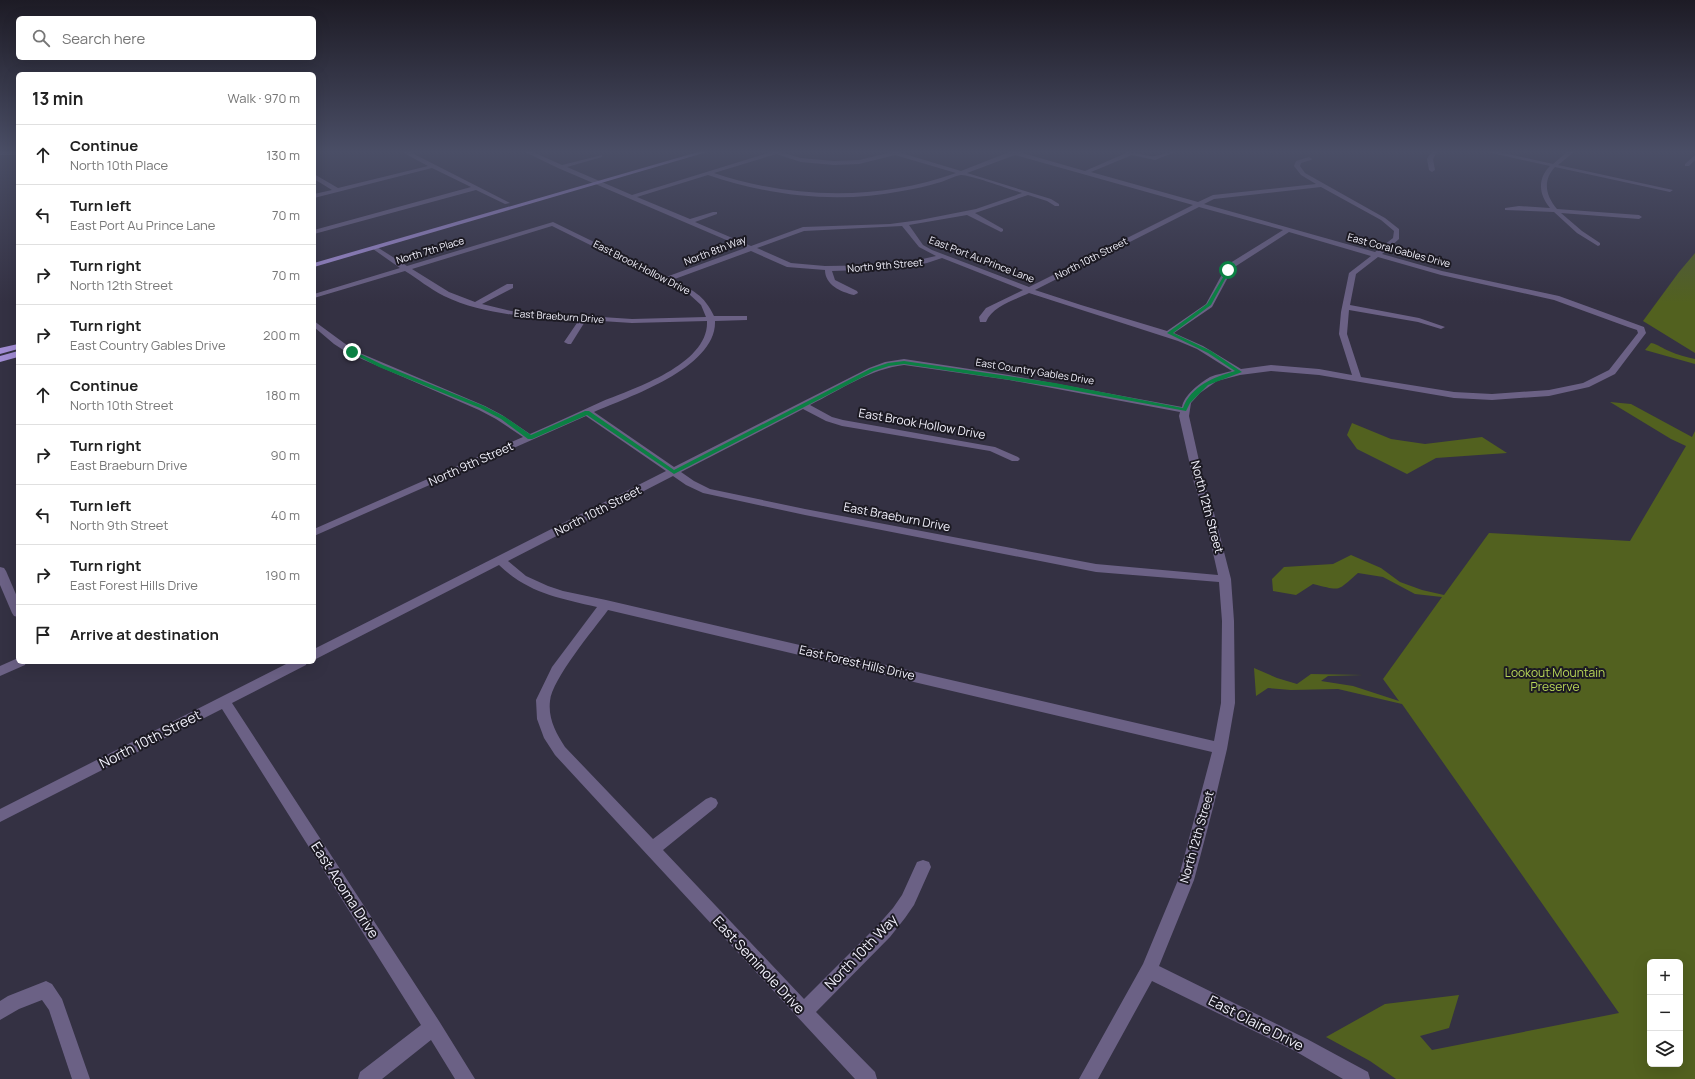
<!DOCTYPE html>
<meta charset="utf-8">
<style>
:root{--surface:#fff;--page:#f2f2f2;--text:#222;--muted:#767676;--line:#e0e0e0}
body{margin:0;font-family:Manrope,sans-serif;background:var(--page);color:var(--text)}
.controls{position:absolute;right:12px;bottom:12px;display:grid;overflow:hidden;border-radius:6px;box-shadow:0 4px 16px #0002}
.controls button{width:36px;height:36px;display:grid;place-items:center;padding:0;border:0;border-bottom:1px solid var(--line);background:var(--surface);color:var(--text);font:20px sans-serif}
.stop{position:absolute;width:12px;height:12px;margin:-9px;border:3px solid #0b8043;border-radius:50%;background:#fff}
.stop.end{background:#0b8043;border-color:#fff;box-shadow:0 1px 4px #0008}
.list{margin:0;padding:0;list-style:none}
h2{display:flex;justify-content:space-between;align-items:center;height:52px;margin:0;padding:0 16px;font-size:17px}
h2 small{font-size:13px;font-weight:400;color:var(--muted)}
.list li{display:grid;grid-template-columns:26px 1fr auto;gap:12px;align-items:center;box-sizing:border-box;height:60px;padding:0 16px;border-top:1px solid var(--line)}
.list b{display:block;font-size:15px;white-space:nowrap}
.list p{margin:0;font-size:13px;white-space:nowrap;color:var(--muted)}
.list em{font-size:13px;font-style:normal;color:var(--muted)}
.icon{flex:none;width:22px;height:22px;fill:none;stroke:currentColor;stroke-width:2;stroke-linecap:round;stroke-linejoin:round}
.map{position:relative;flex:none;width:1695px;height:1079px;overflow:hidden}
.search{position:absolute;background:var(--surface);box-shadow:0 4px 16px #0002;left:16px;top:16px;width:300px;height:44px;display:flex;align-items:center;gap:10px;box-sizing:border-box;padding:0 14px;border-radius:6px;color:var(--muted);font-size:15px}
.panel{position:absolute;background:var(--surface);box-shadow:0 4px 16px #0002;left:16px;top:72px;width:300px;height:592px;border-radius:6px}
.map>svg:first-child{display:block}
.green{fill:#52611f;fill-rule:evenodd}
.lines{fill:none;stroke-linecap:round;stroke-linejoin:round}
.minor{fill:#6b6185;fill-rule:evenodd}
.tertiary{fill:#6b6185;fill-rule:evenodd}
.primary{fill:#a18cd4;fill-rule:evenodd}
.route{fill:#0b8043}
.labels{text-anchor:middle;stroke-width:4;stroke-linejoin:round;paint-order:stroke}
.far-street-label{font-size:10px;fill:#f2f1fc;stroke:#1c1a23}
.street-label{font-size:12px;fill:#f2f1fc;stroke:#1c1a23}
.park-label{font-size:12px;fill:#b9d758;stroke:#1c1a23}
.near-street-label{font-size:14px;fill:#f2f1fc;stroke:#1c1a23}
</style>
<div class="map">
<svg width="1695" height="1079" viewBox="0 0 1695 1079">
<rect width="100%" height="100%" fill="#343143"/>
<g class="green">
<path d="M1695,253V353L1643,321L1679,272Z"/>
<path d="M1651,343C1658,344 1663,349 1669,351C1678,355 1686,357 1695,359V364L1645,350Z"/>
<path d="M1610,402L1631,404L1692,437L1695,431V1079H1396L1370,1061L1326,1037L1385,1004L1459,995L1449,1028L1420,1036L1432,1050L1619,1013L1402,704L1338,689L1291,690L1268,688L1256,696L1254,668L1277,678L1297,684L1311,674L1363,675L1328,676L1321,681L1353,686L1399,701L1383,679L1442,597L1415,594L1383,577L1358,573C1336,592 1342,591 1313,584L1296,595L1273,591L1272,579L1284,567L1333,564L1351,555L1381,568L1400,582L1422,590L1444,595L1489,533L1630,541L1686,446L1671,439ZM1650,962H1680V1064H1650Z"/>
<path d="M1352,423L1391,439L1425,444L1482,437L1507,453L1436,458L1407,474L1357,449L1347,435Z"/>
</g>
<g class="lines">
<g class="minor">
<path d="M402,152H410L510,203L505,204L476,190L314,234V230L471,187L432,168L314,198V194L332,190L314,179V174L338,188L428,166Z"/>
<path d="M525,152H533L562,165L602,155V157L567,167L632,195L771,152H780L801,158L834,161L859,160L892,152H898L961,171L1009,152H1019L1085,171L1126,153L1125,152C1134,152 1149,157 1155,156C1162,155 1167,152 1175,152L1155,160L1132,155L1091,172L1198,202L1213,195L1316,184L1301,175L1294,166L1296,161L1309,157L1312,159L1311,160L1301,163L1300,166L1305,173L1385,218L1399,229V239L1382,254L1442,271L1559,296L1644,327L1646,333L1615,374L1589,387L1549,396L1492,400L1454,398L1319,375L1271,371L1240,375L1217,381L1200,393L1191,403L1189,416L1204,483L1214,513L1231,579L1234,621L1235,703L1227,749L1214,804L1194,880L1159,966L1307,1039L1368,1072L1370,1079H1343L1295,1051L1152,981L1098,1079H1079L1143,964L1178,880L1212,752L608,610C594,629 552,679 550,701C548,719 556,733 565,747L653,839L706,799L711,797L716,799L718,803L716,807L663,850L804,999L878,925L893,908L902,895L917,862L923,860L929,862L931,867L914,905L905,918L890,937L816,1012L875,1072L877,1079H855L603,807L555,755L544,738L537,719L536,700L552,667L597,607C559,598 528,593 499,565L314,660V649L666,471L586,416L314,536V529L523,437L496,419L479,410L348,353L334,344L314,327V321L344,343L360,353L485,406L502,415L530,434C555,423 579,412 603,401C635,388 709,364 707,321L632,323L586,320L571,344H568L564,342L579,320C533,317 486,316 444,296C430,289 418,279 405,271L314,298V294L400,268L373,249V247H377L407,266L553,222L666,277L745,248L558,168ZM776,154L801,162L834,165L859,164L895,155L956,173C878,201 792,199 714,173ZM1015,155L1193,205L1029,287L932,250L923,245L909,225L967,215L1001,232L1003,231V229L975,213L1028,195L1047,201L1055,206H1059V204L1051,199L967,173ZM708,175C770,196 837,204 902,191C915,189 928,186 941,182C947,180 954,176 961,175C968,174 1012,190 1022,193L976,209L920,220L890,224L803,227L751,246L695,222L717,214V212H713L690,219L637,197ZM1321,187L1381,220L1394,231L1393,238L1375,252L1204,204L1214,199ZM1199,207L1283,230L1227,265L1206,304L1167,331L1081,305L1035,290ZM552,226L689,294L701,305L706,317L632,319L511,311L482,304L513,288V284H507L475,302L449,292L412,269ZM902,226L919,247L936,256L909,262L889,265L825,266L791,263L757,248L804,231ZM1289,232L1371,256L1349,273L1341,312L1339,334L1352,375L1319,369L1271,365L1241,369L1203,346L1174,333L1212,307L1233,268ZM751,251L787,267L825,270C825,285 841,292 854,295L858,293L857,291L835,280L832,271L889,269L927,263L942,258L1023,290L986,308L979,317L980,322H986C992,306 1015,300 1029,293L1178,341L1197,349L1232,371C1225,373 1217,374 1210,377C1200,383 1184,395 1182,407L1009,375L904,359L885,362L869,368L674,467L594,412C628,397 717,368 715,321L747,320V316H714C704,295 693,290 672,280ZM1378,257L1441,275L1554,300L1628,327L1637,330L1638,333L1609,370L1583,383L1549,390L1492,394L1454,392L1361,377L1347,334L1349,310L1418,322L1441,329L1445,327L1419,318L1350,305L1356,274ZM904,365L1009,380L1180,412L1179,416L1194,483L1204,513L1218,575L1096,564L805,509L710,489L694,481L681,472L803,409L826,421L842,426L990,451L1012,461H1018L1020,459L1018,457L995,447L843,420L832,417L810,405C840,390 870,369 904,365ZM673,476L686,485L703,493L805,515L1096,572L1219,582L1222,621L1221,703L1214,741L606,600L563,591L548,586L526,576L508,561Z"/>
<path d="M1431,152H1437L1433,159L1435,170L1432,172L1429,170L1427,159Z"/>
<path d="M1487,152H1499L1553,164L1567,152H1574L1558,165L1673,190L1670,192L1555,167C1542,181 1546,196 1557,209L1639,215L1642,217L1639,219L1561,213L1582,231L1600,243V245L1598,246L1577,233L1554,212L1505,210V208L1519,206L1550,208C1539,195 1537,179 1550,166Z"/>
<path d="M1695,155V160L1689,166H1685V164Z"/>
<path d="M0,567L4,568L6,571L18,599V617L14,616L12,613L0,585Z"/>
<path d="M18,658V662H26L25,665L0,676V666Z"/>
<path d="M290,662H307L306,665L232,703L439,1021L475,1079H455L431,1040L382,1079H358L360,1072L421,1025L222,709L0,822V809Z"/>
<path d="M46,981L52,984L62,999L90,1079H72L49,1010L42,1000L19,1009L0,1020V1001L8,996Z"/>
</g>
<rect class="tertiary" x="0" y="152" width="18" height="3"/>
<g class="primary">
<path d="M698,152H707L314,267V263Z"/>
<path d="M18,344V349L0,354V348Z"/>
<path d="M18,351V357L0,362V356Z"/>
</g>
</g>
<linearGradient id="sky" x2="0" y2="1"><stop stop-color="#1d1b25"/><stop offset="0.5" stop-color="#4a4e66"/><stop offset="1" stop-color="#4a4e66" stop-opacity="0"/></linearGradient>
<rect width="1695" height="303" fill="url(#sky)"/>
<path class="route" d="M1228,269L1230,270L1211,305L1173,333L1211,351L1242,372L1208,385L1190,403L1186,411L1055,387L904,364L889,366L874,371L674,474L587,415L532,439H528L501,419L480,408L379,367L350,352L354,351L383,365L484,406L505,417L531,435L585,411H589L674,470L870,369L888,363L904,361L1055,383L1183,408C1191,386 1214,377 1235,371L1208,353L1167,333L1207,304Z"/>
<g class="labels">
<g class="far-street-label">
<text transform="translate(430 250) rotate(-17)" y="4">North 7th Place</text>
<text transform="translate(715 250) rotate(-21)" y="4">North 8th Way</text>
<text transform="translate(1399 250) rotate(15)" y="4">East Coral Gables Drive</text>
<text transform="translate(1091 258) rotate(-27)" y="4">North 10th Street</text>
<text transform="translate(982 259) rotate(21)" y="4">East Port Au Prince Lane</text>
<text transform="translate(885 265) rotate(-5)" y="4">North 9th Street</text>
<text transform="translate(642 267) rotate(27)" y="4">East Brook Hollow Drive</text>
<text transform="translate(559 316) rotate(4)" y="4">East Braeburn Drive</text>
<text transform="translate(1035 371) rotate(9)" y="4">East Country Gables Drive</text>
</g>
<g class="street-label">
<text transform="translate(922 424) rotate(10)" y="4">East Brook Hollow Drive</text>
<text transform="translate(471 464) rotate(-24)" y="4">North 9th Street</text>
<text transform="translate(1207 507) rotate(75)" y="4">North 12th Street</text>
<text transform="translate(598 511) rotate(-27)" y="4">North 10th Street</text>
<text transform="translate(897 517) rotate(11)" y="4">East Braeburn Drive</text>
<text transform="translate(857 663) rotate(13)" y="4">East Forest Hills Drive</text>
<text transform="translate(1197 837) rotate(-74)" y="4">North 12th Street</text>
</g>
<g class="park-label">
<text x="1555" y="677">Lookout Mountain<tspan x="1555" dy="14">Preserve</tspan></text>
</g>
<g class="near-street-label">
<text transform="translate(150 739) rotate(-27)" y="5">North 10th Street</text>
<text transform="translate(345 890) rotate(57)" y="5">East Acoma Drive</text>
<text transform="translate(861 952) rotate(-46)" y="5">North 10th Way</text>
<text transform="translate(759 965) rotate(47)" y="5">East Seminole Drive</text>
<text transform="translate(1256 1023) rotate(27)" y="5">East Claire Drive</text>
</g>
</g>
</svg>
<div class="controls">
<button>+</button>
<button>−</button>
<button><svg class="icon" aria-label="layers" viewBox="0 0 24 24"><path d="M12 4l9 5-9 5-9-5zM3 14l9 5 9-5"/></svg></button>
</div>
<div class="stop" style="left:1228px;top:270px"></div>
<div class="stop end" style="left:352px;top:352px"></div>
<div class="search"><svg class="icon" aria-label="search" viewBox="0 0 24 24"><circle cx="10" cy="10" r="6"/><path d="M15 15l6 6"/></svg>Search here</div>
<section class="panel">
<h2>13 min<small>Walk · 970 m</small></h2>
<ul class="list">
<li><svg class="icon" aria-label="ahead" viewBox="0 0 24 24"><path d="M12 20V5M6 11l6-6 6 6"/></svg><div><b>Continue</b><p>North 10th Place</p></div><em>130 m</em></li>
<li><svg class="icon" aria-label="left" viewBox="0 0 24 24"><path d="M17 20v-9H6M10 6l-5 5 5 5"/></svg><div><b>Turn left</b><p>East Port Au Prince Lane</p></div><em>70 m</em></li>
<li><svg class="icon" aria-label="right" viewBox="0 0 24 24"><path d="M7 20v-9h11M14 6l5 5-5 5"/></svg><div><b>Turn right</b><p>North 12th Street</p></div><em>70 m</em></li>
<li><svg class="icon" aria-label="right" viewBox="0 0 24 24"><path d="M7 20v-9h11M14 6l5 5-5 5"/></svg><div><b>Turn right</b><p>East Country Gables Drive</p></div><em>200 m</em></li>
<li><svg class="icon" aria-label="ahead" viewBox="0 0 24 24"><path d="M12 20V5M6 11l6-6 6 6"/></svg><div><b>Continue</b><p>North 10th Street</p></div><em>180 m</em></li>
<li><svg class="icon" aria-label="right" viewBox="0 0 24 24"><path d="M7 20v-9h11M14 6l5 5-5 5"/></svg><div><b>Turn right</b><p>East Braeburn Drive</p></div><em>90 m</em></li>
<li><svg class="icon" aria-label="left" viewBox="0 0 24 24"><path d="M17 20v-9H6M10 6l-5 5 5 5"/></svg><div><b>Turn left</b><p>North 9th Street</p></div><em>40 m</em></li>
<li><svg class="icon" aria-label="right" viewBox="0 0 24 24"><path d="M7 20v-9h11M14 6l5 5-5 5"/></svg><div><b>Turn right</b><p>East Forest Hills Drive</p></div><em>190 m</em></li>
<li><svg class="icon" aria-label="arrive" viewBox="0 0 24 24"><path d="M6 21V4h12l-3 4 3 4H6"/></svg><div><b>Arrive at destination</b></div></li>
</ul>
</section>
</div>
